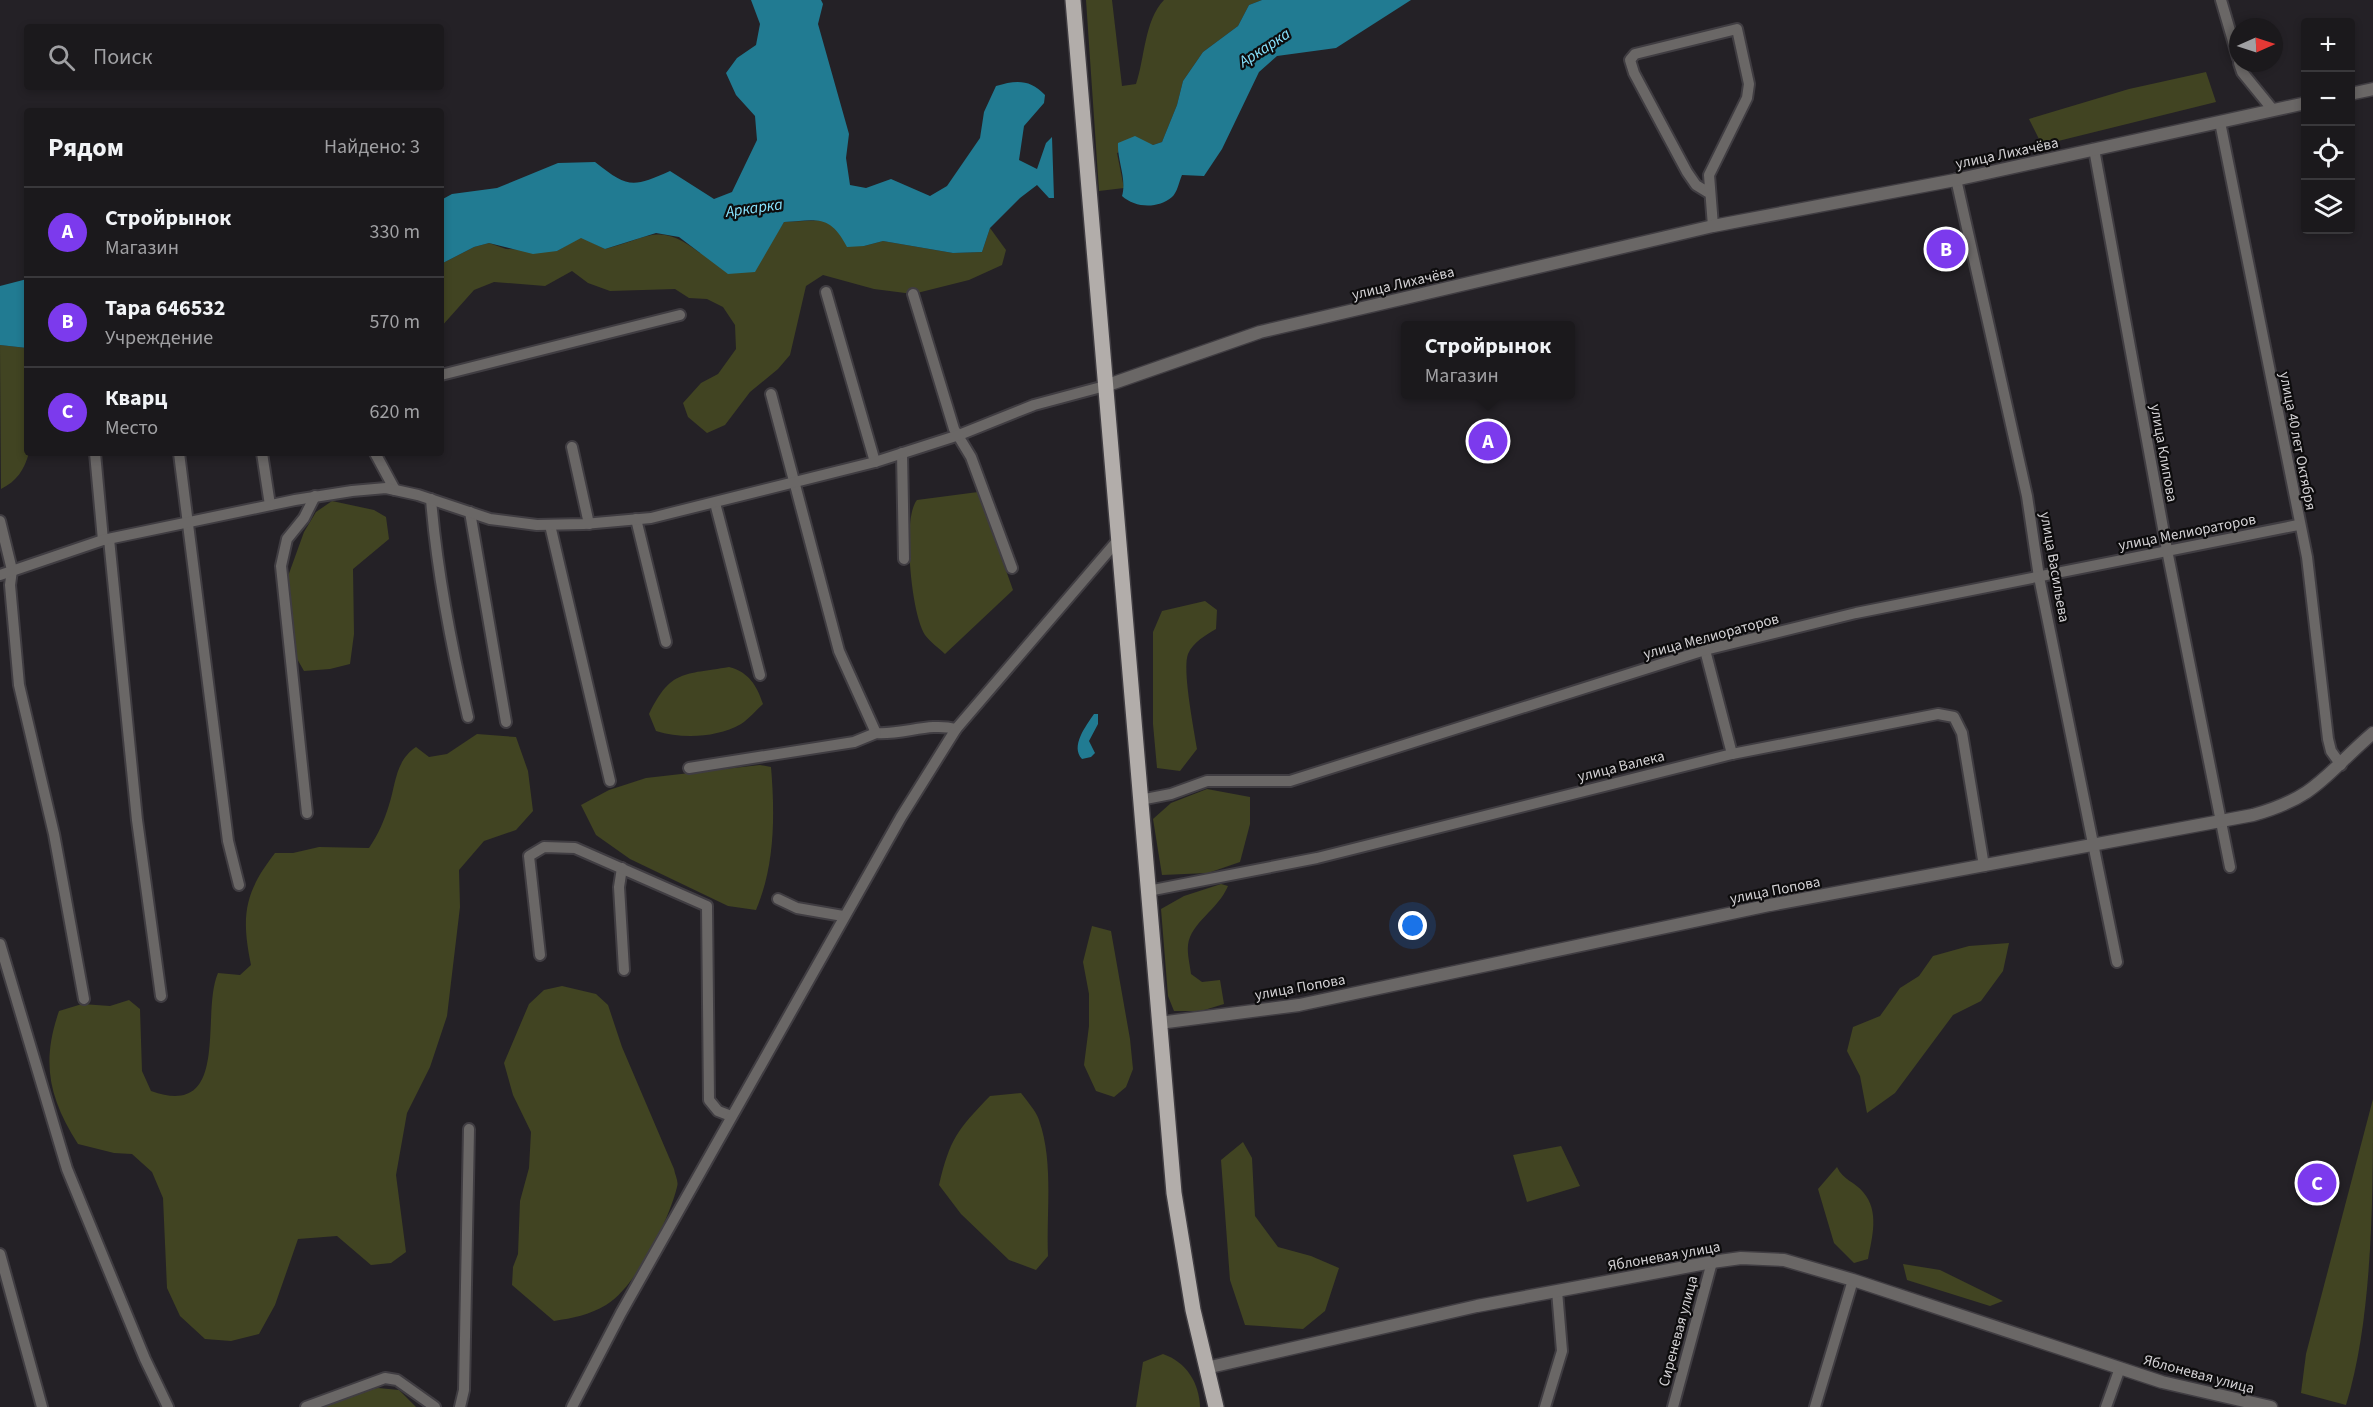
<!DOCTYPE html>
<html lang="ru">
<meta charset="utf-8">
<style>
:root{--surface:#1b191c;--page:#242225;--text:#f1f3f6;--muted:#a0a0a3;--line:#39383b;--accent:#7c3aed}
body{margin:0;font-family:"Source Sans 3",sans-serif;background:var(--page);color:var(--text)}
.controls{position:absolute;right:18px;top:18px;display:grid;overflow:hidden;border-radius:6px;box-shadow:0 3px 9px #0003}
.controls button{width:54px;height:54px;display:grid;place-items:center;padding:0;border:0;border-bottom:2px solid var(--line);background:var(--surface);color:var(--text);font:30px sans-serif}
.compass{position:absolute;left:2229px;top:18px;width:54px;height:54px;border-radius:50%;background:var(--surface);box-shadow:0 3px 9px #0003;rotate:87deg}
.you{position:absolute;left:1413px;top:926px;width:21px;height:21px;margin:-15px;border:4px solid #fff;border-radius:50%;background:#1a73e8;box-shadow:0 0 0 9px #1a73e833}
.badge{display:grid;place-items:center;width:39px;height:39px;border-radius:50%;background:var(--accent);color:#fff;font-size:20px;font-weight:700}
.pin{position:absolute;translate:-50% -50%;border:3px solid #fff;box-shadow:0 2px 6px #0006}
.popup{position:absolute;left:1401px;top:321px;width:174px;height:78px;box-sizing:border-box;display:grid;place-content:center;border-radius:6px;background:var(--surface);filter:drop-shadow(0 2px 4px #0005);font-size:20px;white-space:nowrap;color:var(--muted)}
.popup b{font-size:22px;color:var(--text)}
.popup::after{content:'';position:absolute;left:50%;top:100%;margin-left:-12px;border:12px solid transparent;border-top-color:var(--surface)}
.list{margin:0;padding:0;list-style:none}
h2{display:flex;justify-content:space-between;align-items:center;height:78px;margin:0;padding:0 24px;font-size:26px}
h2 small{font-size:20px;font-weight:400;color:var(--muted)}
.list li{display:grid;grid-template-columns:39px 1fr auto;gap:18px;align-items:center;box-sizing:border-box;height:90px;padding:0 24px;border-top:2px solid var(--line)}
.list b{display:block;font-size:22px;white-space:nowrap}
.list p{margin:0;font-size:20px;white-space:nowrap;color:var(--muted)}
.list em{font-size:20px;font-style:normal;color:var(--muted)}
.icon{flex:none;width:33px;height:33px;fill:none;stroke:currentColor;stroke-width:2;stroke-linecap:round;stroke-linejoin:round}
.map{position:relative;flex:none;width:2373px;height:1407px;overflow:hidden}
.search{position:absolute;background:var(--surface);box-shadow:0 3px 9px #0003;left:24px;top:24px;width:420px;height:66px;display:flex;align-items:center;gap:15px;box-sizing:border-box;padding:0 21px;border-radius:6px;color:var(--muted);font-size:22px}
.panel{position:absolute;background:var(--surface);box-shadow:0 3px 9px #0003;left:24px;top:108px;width:420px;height:348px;border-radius:6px}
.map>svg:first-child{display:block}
.green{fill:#414422}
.water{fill:#217b92}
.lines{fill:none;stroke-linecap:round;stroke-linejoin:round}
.minor-casing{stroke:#403d42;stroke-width:14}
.tertiary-casing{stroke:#403d42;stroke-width:15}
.primary-casing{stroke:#403d42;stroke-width:18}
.minor{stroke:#6a6766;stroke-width:10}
.tertiary{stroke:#6a6766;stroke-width:12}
.primary{stroke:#b2adaa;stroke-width:15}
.labels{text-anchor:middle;stroke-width:4.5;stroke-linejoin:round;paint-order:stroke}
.street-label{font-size:15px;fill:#d4d2d5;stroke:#0d0c0d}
.water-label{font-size:16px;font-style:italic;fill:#88e3fe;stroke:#0d0c0d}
</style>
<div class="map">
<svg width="2373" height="1407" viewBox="0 0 2373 1407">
<rect width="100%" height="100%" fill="#242126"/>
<g class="green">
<path d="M1086,0H1112L1122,86L1136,84C1145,58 1144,21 1164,0H1262L1249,5L1238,26L1203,52L1183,81L1177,105L1162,142L1153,145L1144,143L1117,153L1124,188L1099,191Z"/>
<path d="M2206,72L2216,102L2042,145L2029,119L2129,89Z"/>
<path d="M824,220L864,246L883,241L953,253L982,252L990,228L1006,250L1002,265L969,280L913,294L874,289L823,275L806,286L790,355L778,369L750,392L725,425L707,433L688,417L683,403L701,383L718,374L736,349L735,325L723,307L707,299L689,298L675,289L610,291L588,283L572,271L545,286L494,282L474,290L441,327V264L474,247L489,243L506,249L557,251L581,237L605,249C650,238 658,221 700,253L773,239L784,222Z"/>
<path d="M0,345L27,348V453H29C24,470 17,481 1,489Z"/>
<path d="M978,492L1013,590L945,654C939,648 930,642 925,635C911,614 902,517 917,500Z"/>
<path d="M332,501L374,510L386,517L389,539L353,569L354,634L350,664L330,669L304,671L296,657L287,579L304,532L316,512Z"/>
<path d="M1205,601L1217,610L1216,629C1206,635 1193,642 1188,654C1182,670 1194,729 1197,749L1180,771L1157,768L1153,724V632L1162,611Z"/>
<path d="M729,667C749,672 757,686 763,704C756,710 749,719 741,724C716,738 682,739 656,731L649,714C671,669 684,675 729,667Z"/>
<path d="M477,734L516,737L528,771L533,811L516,830L484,841L459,870L460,907L447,1016L430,1067L407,1113L396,1175L406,1252L391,1263L371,1265L337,1236L298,1239L275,1305L259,1334L231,1341L205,1339L180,1316L167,1288L163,1198L152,1172L132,1154L114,1153L78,1144C49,1098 41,1063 59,1011L82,1004L110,1006L129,1000L140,1009L142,1071L151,1091C232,1120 200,1014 218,973L240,975L251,965C241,916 244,893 275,853H293L319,847L369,848C378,835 384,821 389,805C396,784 395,761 416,747L429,757L447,754Z"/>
<path d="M760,765L771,767C775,815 775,865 756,910L728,906L630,859L596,835L581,805L609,790L646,778Z"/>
<path d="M1207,789L1250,797V824L1240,862L1208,873L1162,875L1153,819L1171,803Z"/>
<path d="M1221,884L1228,886C1218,910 1191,922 1188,945C1187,954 1190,965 1191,974L1202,982L1220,980L1224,1004L1201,1011H1174L1168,996L1161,909L1184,896Z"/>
<path d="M1092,926L1111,931L1130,1039L1133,1069L1126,1087L1114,1097L1096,1091L1084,1065L1089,1026V994L1083,962Z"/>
<path d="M2009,943L2003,971L1981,1001L1953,1015L1895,1093L1867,1113L1860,1076L1847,1051L1853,1027L1880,1016L1900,988L1919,976L1933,956L1969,946Z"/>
<path d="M562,986L596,994L608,1005L622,1047L674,1169C675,1175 679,1182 677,1187C669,1220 636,1287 606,1305C589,1315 573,1318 554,1321L512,1285L513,1267L518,1254L520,1201L529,1168L531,1132L513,1095L504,1063L529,1004L544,990Z"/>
<path d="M1021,1093C1027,1101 1036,1111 1039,1120C1054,1163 1046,1212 1048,1256L1036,1270L1009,1260L961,1214L939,1185C950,1139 957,1130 990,1096Z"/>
<path d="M2373,1099C2373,1195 2373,1317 2346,1405L2301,1393L2306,1354Z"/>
<path d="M1243,1142L1252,1158L1255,1216L1278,1247L1311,1256L1339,1268L1325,1311L1303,1329L1245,1325L1230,1280L1221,1160Z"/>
<path d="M1561,1146L1580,1186L1527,1202L1513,1155Z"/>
<path d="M1837,1167C1843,1180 1855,1182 1863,1192C1880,1211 1872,1238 1868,1259L1854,1263L1834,1243L1818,1189Z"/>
<path d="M1903,1264L1940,1270L2003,1301L1990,1306L1907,1280Z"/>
<path d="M1163,1354C1186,1362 1199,1382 1200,1407H1136L1143,1362Z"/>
<path d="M378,1388L399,1390L416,1407H320C341,1404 358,1391 378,1388Z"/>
</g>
<g class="water">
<path d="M751,0H821L823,4L818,24L849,134L846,158L850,185L866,188L891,179L930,196L947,186L980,138L984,112L996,86C1016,80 1030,79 1045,95L1044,103L1024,126L1019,160L1037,169L1046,143L1052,137L1054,198H1049L1037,185L1020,198L990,228L982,252L953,253L883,241L864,246L847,247C830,214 817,220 784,222L755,272L728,274L679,237L656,233L605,249L581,238L557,251L533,254L489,243L474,247L441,264V200L452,194L497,188L558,163L595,162C628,188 632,188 670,171L714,199L732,192L757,140L755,116L736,95L726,73L737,58L756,45L760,24Z"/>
<path d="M1262,0H1411L1336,48L1277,56L1259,72L1222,149L1204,176L1182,175C1179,182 1177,193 1172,197C1158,209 1135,208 1122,196C1127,179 1117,160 1118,143L1135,136L1153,145L1162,142L1177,105L1183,81L1203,52L1238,26L1249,5Z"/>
<path d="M27,279V348L0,345V286Z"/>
<path d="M1094,714H1098V724L1089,741L1095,753L1091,757L1082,759C1070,746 1086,726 1094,714Z"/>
</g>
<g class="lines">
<defs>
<g id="minor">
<path d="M2221,0L2238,58"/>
<path d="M2239,63L2242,72L2273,110"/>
<path d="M2220,122L2307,557L2328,739L2331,751L2341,765"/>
<path d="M2094,149L2167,550L2230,867"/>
<path d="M1956,179L2027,496L2039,577L2117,962"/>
<path d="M1709,193L1696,185L1687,172L1634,73L1630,60L1635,54L1737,29L1749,84L1747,98L1709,175L1713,226"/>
<path d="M826,292L875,462"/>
<path d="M913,294L954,429L971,457L1012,568"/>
<path d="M441,375L680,315"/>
<path d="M771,394L839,651L876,733C904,735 929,722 956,729"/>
<path d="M572,447L589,524"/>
<path d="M95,453L103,540"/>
<path d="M179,453L228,841L239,885"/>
<path d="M262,453L270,505"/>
<path d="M375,453L395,490"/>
<path d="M902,453L904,559"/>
<path d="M431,499C437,573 451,645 468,717"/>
<path d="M715,503L760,675"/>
<path d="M470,512L506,722"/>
<path d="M636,519L666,642"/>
<path d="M0,521L12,570L10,585L19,685L54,834L84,999"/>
<path d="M550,525L610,781"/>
<path d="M109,539L137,820L161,996"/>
<path d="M0,575L103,540L295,500L352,491L386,488L418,495L490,519L537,525L584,524L651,518L875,462L959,435L1034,405L1105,386"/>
<path d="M1705,650L1732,754"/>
<path d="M689,768L854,742L876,733"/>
<path d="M1140,800L1171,794L1207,781H1290L1705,650L1856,613L2298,525"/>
<path d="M307,813L281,566L287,539L304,518L315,496"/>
<path d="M622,868L619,887L624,970"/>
<path d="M1148,891L1317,858L1732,754L1938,714L1954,717L1962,733L1984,866"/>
<path d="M778,899L797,908L843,916"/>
<path d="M0,944L67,1169L145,1359L168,1407"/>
<path d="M540,955L529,856L544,847L575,848L707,906L709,1100L718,1111L731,1116"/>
<path d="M0,1254L42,1407"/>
<path d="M306,1407L385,1378L397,1380L435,1407"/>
<path d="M460,1407L464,1390L469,1129"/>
<path d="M572,1407L621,1313L901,817L956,729L1118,540"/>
<path d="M1545,1407L1562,1351L1557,1291"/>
<path d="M1673,1407L1712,1262"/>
<path d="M1815,1407L1853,1280"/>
<path d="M2106,1407L2120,1368"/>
</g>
<g id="tertiary">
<path d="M2350,94L2373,89"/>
<path d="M1105,386L1260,332L1713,226L1955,180L2306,103"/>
<path d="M1159,1023L1299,1005L1770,905L2253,815C2318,797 2326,773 2373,733"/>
<path d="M1206,1368L1477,1306L1712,1262L1741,1258L1784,1260L1853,1280L2162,1382L2271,1407"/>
</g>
<path id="primary" d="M1073,0L1174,1193L1193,1310L1216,1407"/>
</defs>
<use href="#minor" class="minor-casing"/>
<use href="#tertiary" class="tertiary-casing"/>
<use href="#primary" class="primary-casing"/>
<use href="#minor" class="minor"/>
<use href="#tertiary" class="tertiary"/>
<use href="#primary" class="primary"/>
</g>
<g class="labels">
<g class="street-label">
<text transform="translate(2007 153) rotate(-12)" y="5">улица Лихачёва</text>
<text transform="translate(1403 283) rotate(-13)" y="5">улица Лихачёва</text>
<text transform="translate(2298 441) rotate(79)" y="5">улица 40 лет Октября</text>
<text transform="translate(2164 453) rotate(80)" y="5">улица Клипова</text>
<text transform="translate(2187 532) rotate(-11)" y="5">улица Мелиораторов</text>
<text transform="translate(2055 567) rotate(80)" y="5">улица Васильева</text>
<text transform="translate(1711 636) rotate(-15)" y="5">улица Мелиораторов</text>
<text transform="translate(1621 766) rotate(-14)" y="5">улица Валека</text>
<text transform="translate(1775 890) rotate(-11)" y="5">улица Попова</text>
<text transform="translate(1300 987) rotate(-10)" y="5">улица Попова</text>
<text transform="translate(1664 1256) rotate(-10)" y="5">Яблоневая улица</text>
<text transform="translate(1678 1331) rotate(-75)" y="5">Сиреневая улица</text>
<text transform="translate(2199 1374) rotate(15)" y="5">Яблоневая улица</text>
</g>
<g class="water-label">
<text transform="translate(1264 47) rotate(-33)" y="6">Аркарка</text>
<text transform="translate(754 207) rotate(-8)" y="6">Аркарка</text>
</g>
</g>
</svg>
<div class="controls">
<button>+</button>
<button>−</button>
<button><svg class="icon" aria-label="locate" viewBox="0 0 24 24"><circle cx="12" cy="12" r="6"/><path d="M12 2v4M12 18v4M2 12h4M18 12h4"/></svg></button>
<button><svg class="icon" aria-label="layers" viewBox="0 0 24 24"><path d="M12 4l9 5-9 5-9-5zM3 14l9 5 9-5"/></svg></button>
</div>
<svg class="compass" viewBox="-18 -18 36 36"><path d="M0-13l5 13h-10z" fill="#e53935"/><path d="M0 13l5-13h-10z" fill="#a0a0a3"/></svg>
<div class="you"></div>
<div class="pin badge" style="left:1488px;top:441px">A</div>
<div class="popup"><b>Стройрынок</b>Магазин</div>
<div class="pin badge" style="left:1946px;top:249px">B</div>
<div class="pin badge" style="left:2317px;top:1183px">C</div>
<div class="search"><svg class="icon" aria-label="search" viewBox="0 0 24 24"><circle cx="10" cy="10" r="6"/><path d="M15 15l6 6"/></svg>Поиск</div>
<section class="panel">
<h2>Рядом<small>Найдено: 3</small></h2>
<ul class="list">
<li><span class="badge">A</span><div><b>Стройрынок</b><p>Магазин</p></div><em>330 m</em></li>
<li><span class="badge">B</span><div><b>Тара 646532</b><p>Учреждение</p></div><em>570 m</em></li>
<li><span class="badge">C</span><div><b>Кварц</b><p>Место</p></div><em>620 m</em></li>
</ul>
</section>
</div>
